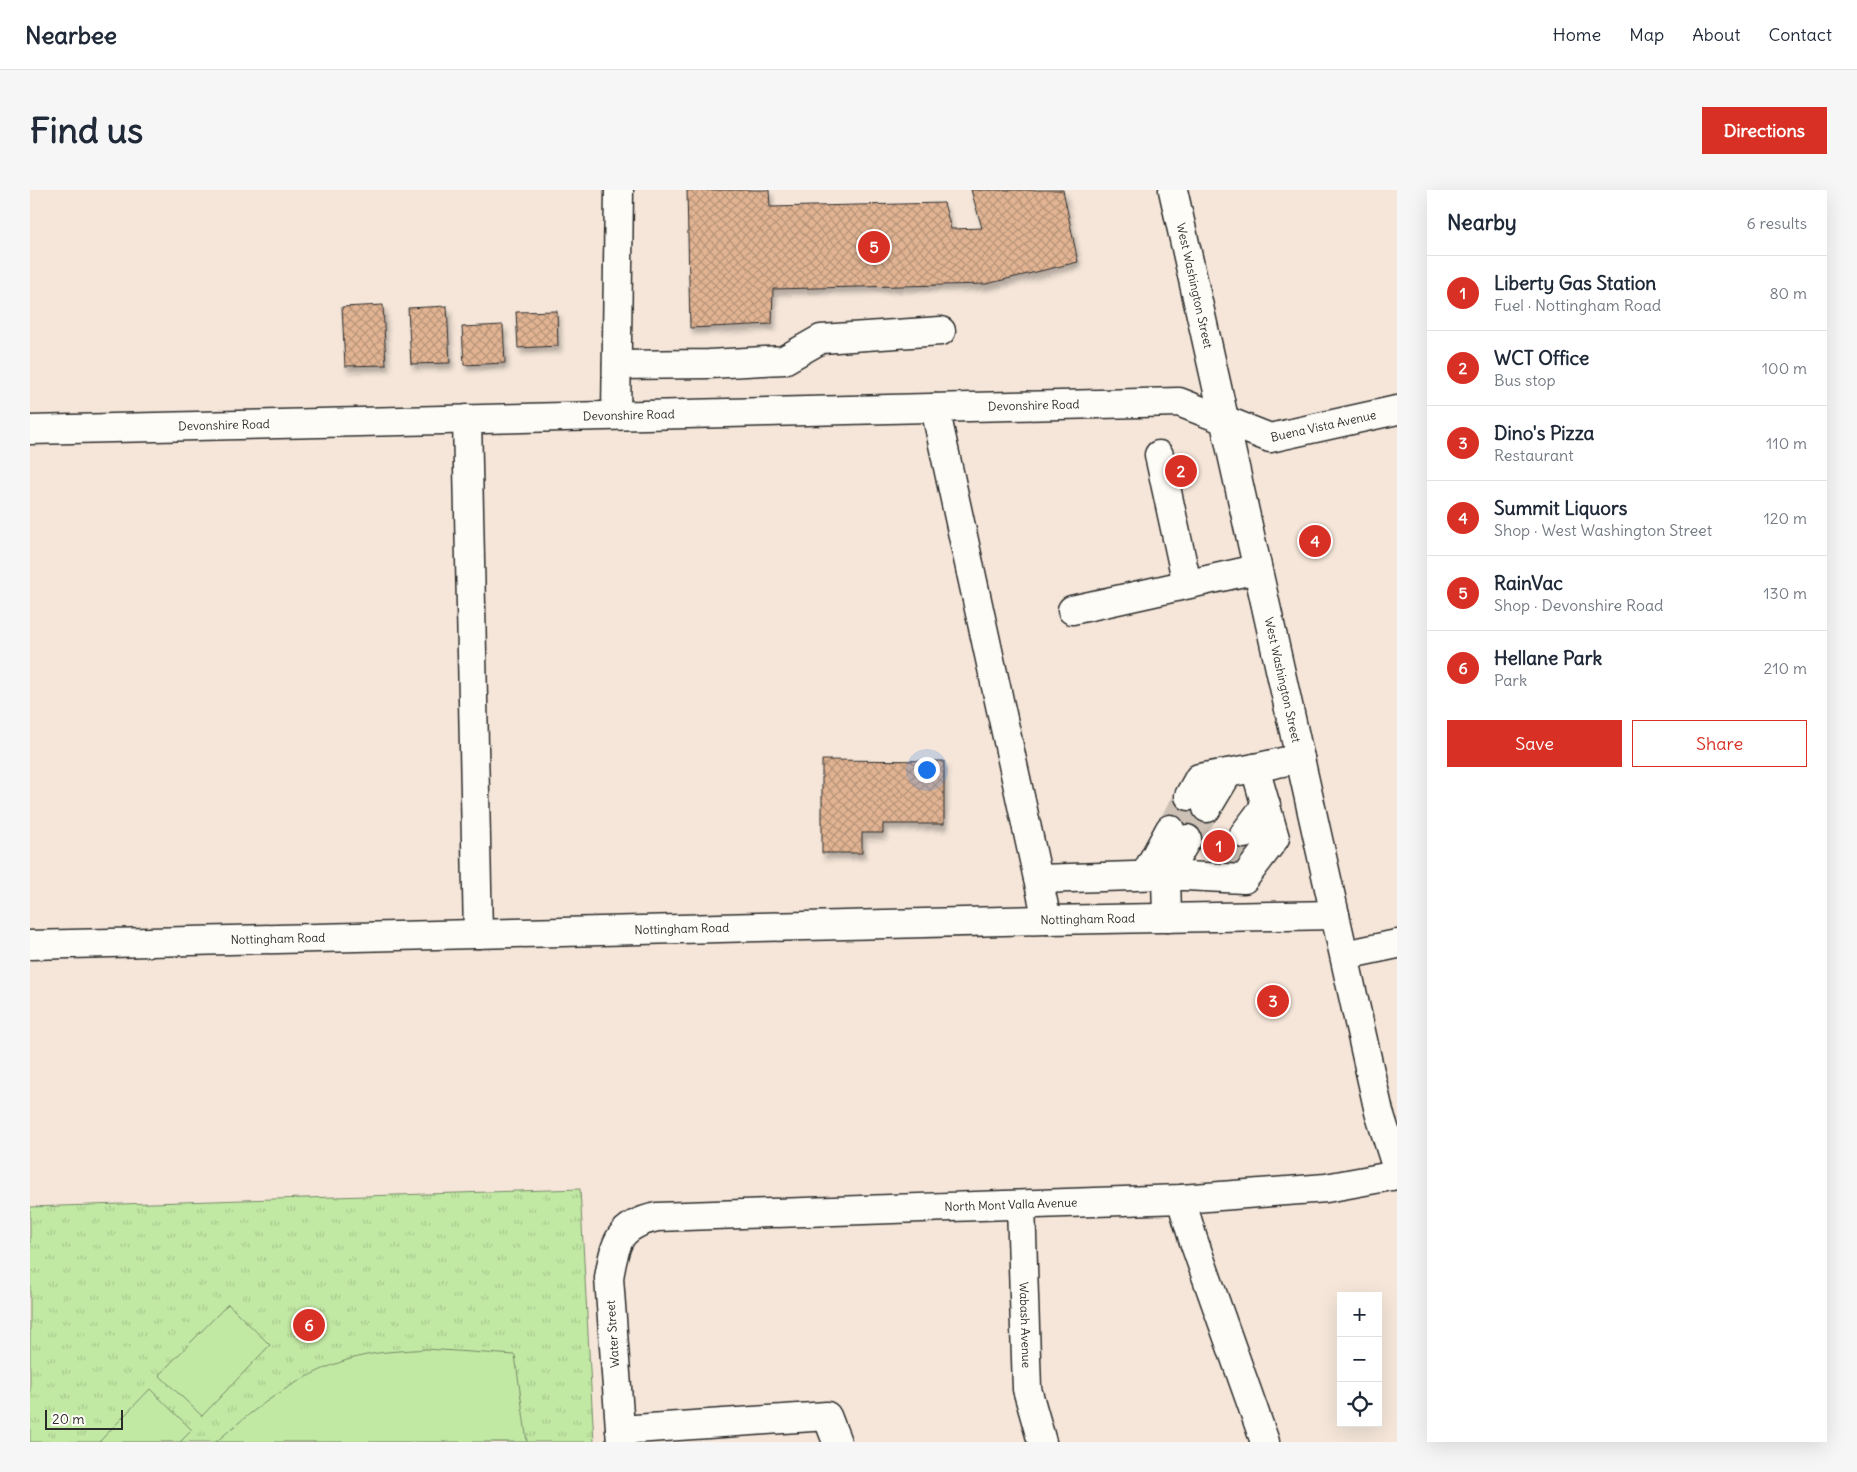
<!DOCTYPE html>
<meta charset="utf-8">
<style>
:root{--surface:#fff;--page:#f6f6f7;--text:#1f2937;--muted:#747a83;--line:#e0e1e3;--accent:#d93025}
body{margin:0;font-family:Delius,sans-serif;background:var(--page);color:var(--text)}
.controls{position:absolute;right:15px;bottom:15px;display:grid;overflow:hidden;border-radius:0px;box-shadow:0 5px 20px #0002}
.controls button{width:45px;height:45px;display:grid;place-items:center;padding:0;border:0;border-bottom:1px solid var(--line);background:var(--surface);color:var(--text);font:25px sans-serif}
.scale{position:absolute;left:15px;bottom:12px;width:78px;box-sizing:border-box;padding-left:5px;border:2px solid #2b2b2b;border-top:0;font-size:14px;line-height:18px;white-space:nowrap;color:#2b2b2b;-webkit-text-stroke:4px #fdfcf7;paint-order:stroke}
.you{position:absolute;left:896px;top:579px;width:18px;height:18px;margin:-12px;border:4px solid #fff;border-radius:50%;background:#1a73e8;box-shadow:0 0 0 8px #1a73e833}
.badge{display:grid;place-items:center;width:32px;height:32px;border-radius:50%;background:var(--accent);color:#fff;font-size:16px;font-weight:700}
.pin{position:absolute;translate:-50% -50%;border:2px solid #fff;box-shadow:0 1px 5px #0006}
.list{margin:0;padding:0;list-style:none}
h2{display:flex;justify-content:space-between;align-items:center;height:65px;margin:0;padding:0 20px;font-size:21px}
h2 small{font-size:16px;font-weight:400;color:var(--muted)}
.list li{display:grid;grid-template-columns:32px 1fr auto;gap:15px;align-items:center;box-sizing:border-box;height:75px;padding:0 20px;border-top:1px solid var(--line)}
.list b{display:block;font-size:19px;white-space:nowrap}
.list p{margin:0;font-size:16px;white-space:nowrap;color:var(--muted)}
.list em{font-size:16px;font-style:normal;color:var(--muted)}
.actions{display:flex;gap:10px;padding:15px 20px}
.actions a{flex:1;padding:11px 0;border:1px solid var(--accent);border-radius:0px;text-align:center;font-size:18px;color:var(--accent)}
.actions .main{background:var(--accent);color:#fff}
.icon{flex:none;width:28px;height:28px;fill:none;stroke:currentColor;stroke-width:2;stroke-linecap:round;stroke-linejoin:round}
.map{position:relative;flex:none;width:1367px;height:1252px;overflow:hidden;border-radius:0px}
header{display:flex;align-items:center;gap:30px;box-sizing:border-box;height:70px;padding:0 25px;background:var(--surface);border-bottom:1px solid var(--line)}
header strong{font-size:24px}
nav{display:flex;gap:28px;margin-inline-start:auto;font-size:18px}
.intro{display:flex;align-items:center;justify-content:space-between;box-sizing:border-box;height:120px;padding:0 30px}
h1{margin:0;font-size:35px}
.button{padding:12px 22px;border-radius:0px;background:var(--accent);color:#fff;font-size:18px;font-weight:700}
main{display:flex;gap:30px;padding:0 30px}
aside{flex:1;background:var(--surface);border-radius:0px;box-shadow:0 5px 20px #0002}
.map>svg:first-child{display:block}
.grass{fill:url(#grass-tufts);stroke:#768a68}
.garden{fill:#c2e9a4;stroke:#768a68}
.building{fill:url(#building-cross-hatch);stroke:#2b2b2b;filter:url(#shadow)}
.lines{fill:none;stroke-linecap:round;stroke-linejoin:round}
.minor-tunnel{stroke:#cdc1b6;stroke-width:28;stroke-dasharray:28 14;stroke-linecap:butt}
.minor-casing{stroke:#2b2b2b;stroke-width:31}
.minor{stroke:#fdfcf7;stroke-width:28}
.labels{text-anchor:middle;stroke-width:4.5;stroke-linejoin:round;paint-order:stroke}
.street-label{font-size:12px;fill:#2b2b2b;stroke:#fdfcf7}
</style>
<header>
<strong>Nearbee</strong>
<nav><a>Home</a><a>Map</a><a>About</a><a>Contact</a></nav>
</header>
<div class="intro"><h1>Find us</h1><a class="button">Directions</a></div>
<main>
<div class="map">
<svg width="1367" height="1252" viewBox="0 0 1367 1252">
<defs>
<pattern id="grass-tufts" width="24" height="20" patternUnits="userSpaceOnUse" patternTransform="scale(1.25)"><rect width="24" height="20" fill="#c2e9a4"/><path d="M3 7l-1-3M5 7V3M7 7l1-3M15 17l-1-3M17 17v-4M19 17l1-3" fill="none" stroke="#a7c88d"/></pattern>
<pattern id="building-cross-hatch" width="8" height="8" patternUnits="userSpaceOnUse" patternTransform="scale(1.25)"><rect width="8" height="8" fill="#e2b493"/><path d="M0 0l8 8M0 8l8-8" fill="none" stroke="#b79378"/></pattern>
<filter id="shadow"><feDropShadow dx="3" dy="5.5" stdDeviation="2.5" flood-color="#0004"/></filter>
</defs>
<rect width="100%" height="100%" fill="#f5e6d9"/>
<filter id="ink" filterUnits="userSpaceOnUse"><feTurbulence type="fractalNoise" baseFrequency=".02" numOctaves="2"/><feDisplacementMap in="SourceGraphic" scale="10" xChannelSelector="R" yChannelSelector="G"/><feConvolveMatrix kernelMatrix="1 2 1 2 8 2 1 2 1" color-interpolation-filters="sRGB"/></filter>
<g filter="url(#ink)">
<path class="grass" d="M550,999L564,1252H0V1017Z"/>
<g class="garden">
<path d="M198,1114L240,1155L172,1226L129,1185Z"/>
<path d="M396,1159L485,1165L497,1252H186C228,1215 276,1179 332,1166C352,1161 376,1161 396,1159Z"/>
<path d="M120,1199L162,1240L150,1252H69Z"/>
</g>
<g class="building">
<path d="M657,0H739L740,17L914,13L921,39L952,38L941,0H1033L1048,72L956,94L743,99L742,134L660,138Z"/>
<path d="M353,115L356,175L315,176L312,117Z"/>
<path d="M417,116L420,173L381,174L378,118Z"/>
<path d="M527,121L528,156L488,158L486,122Z"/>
<path d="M473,135L475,173L434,175L432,137Z"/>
<path d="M792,570L914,571V634H853V643H832V663H792Z"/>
</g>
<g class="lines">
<g class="minor-tunnel">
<path d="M1140,639L1159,606"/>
<path d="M1157,649L1177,618"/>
<path d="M1194,673L1214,644"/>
</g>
<defs>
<g id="minor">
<path id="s1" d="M1143,0L1349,922L1367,979"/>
<path d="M587,175L679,174L754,170L791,149L911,141"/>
<path d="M905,218L1017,730"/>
<path d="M586,225L589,0"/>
<path d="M437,229L448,744"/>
<path id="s2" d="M0,240L1149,212L1240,248L1367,220"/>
<path d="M1129,265L1157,394"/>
<path d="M1042,420L1227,379"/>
<path d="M1225,578L1270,568"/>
<path d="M1177,618L1198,583"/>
<path d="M1214,644L1236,615"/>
<path d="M1115,685L1140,639"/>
<path d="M1008,689L1136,685L1157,649"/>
<path d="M1137,728L1136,685L1214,689L1245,648L1225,578L1169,588L1159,606"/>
<path id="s3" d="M0,755L1017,730L1305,725"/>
<path d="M1315,765L1367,754"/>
<path d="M1151,1009L1163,1049L1235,1252"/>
<path id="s4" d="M991,1015L997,1199L1012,1252"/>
<path d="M590,1240L797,1226L807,1252"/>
<path id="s5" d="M591,1252L579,1088C585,1051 589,1035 627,1027L1151,1009L1296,998L1367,985"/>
</g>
</defs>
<use href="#minor" class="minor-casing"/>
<use href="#minor" class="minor"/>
</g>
</g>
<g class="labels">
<g class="street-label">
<text dy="4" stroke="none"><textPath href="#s1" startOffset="98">West Washington Street</textPath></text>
<text dy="4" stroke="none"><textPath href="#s2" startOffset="1004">Devonshire Road</textPath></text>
<text dy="4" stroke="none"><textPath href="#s2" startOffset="599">Devonshire Road</textPath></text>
<text dy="4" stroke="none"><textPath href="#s2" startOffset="194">Devonshire Road</textPath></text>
<text dy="4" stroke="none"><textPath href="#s2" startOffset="1302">Buena Vista Avenue</textPath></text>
<text dy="4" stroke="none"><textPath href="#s1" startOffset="502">West Washington Street</textPath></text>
<text dy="4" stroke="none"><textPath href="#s3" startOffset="1058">Nottingham Road</textPath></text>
<text dy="4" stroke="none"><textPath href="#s3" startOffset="652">Nottingham Road</textPath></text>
<text dy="4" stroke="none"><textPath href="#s3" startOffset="248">Nottingham Road</textPath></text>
<text dy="4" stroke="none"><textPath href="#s5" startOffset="604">North Mont Valla Avenue</textPath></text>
<text dy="4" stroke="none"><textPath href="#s4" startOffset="120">Wabash Avenue</textPath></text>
<text transform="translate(583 1144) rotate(-94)" y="4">Water Street</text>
</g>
</g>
</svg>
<div class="controls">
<button>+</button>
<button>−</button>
<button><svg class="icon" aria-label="locate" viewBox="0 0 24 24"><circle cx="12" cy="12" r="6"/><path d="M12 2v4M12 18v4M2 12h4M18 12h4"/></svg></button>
</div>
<div class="scale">20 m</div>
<div class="you"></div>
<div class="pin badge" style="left:1189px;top:656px">1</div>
<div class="pin badge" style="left:1151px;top:281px">2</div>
<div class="pin badge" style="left:1243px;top:811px">3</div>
<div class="pin badge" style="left:1285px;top:351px">4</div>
<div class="pin badge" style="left:844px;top:57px">5</div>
<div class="pin badge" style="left:279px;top:1135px">6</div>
</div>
<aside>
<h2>Nearby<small>6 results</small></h2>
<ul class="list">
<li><span class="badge">1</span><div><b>Liberty Gas Station</b><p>Fuel · Nottingham Road</p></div><em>80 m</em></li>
<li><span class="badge">2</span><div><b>WCT Office</b><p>Bus stop</p></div><em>100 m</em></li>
<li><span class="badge">3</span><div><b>Dino's Pizza</b><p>Restaurant</p></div><em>110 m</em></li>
<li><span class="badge">4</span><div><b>Summit Liquors</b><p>Shop · West Washington Street</p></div><em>120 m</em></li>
<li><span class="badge">5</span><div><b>RainVac</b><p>Shop · Devonshire Road</p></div><em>130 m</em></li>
<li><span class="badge">6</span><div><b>Hellane Park</b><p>Park</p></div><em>210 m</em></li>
</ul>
<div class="actions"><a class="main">Save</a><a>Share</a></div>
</aside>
</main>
